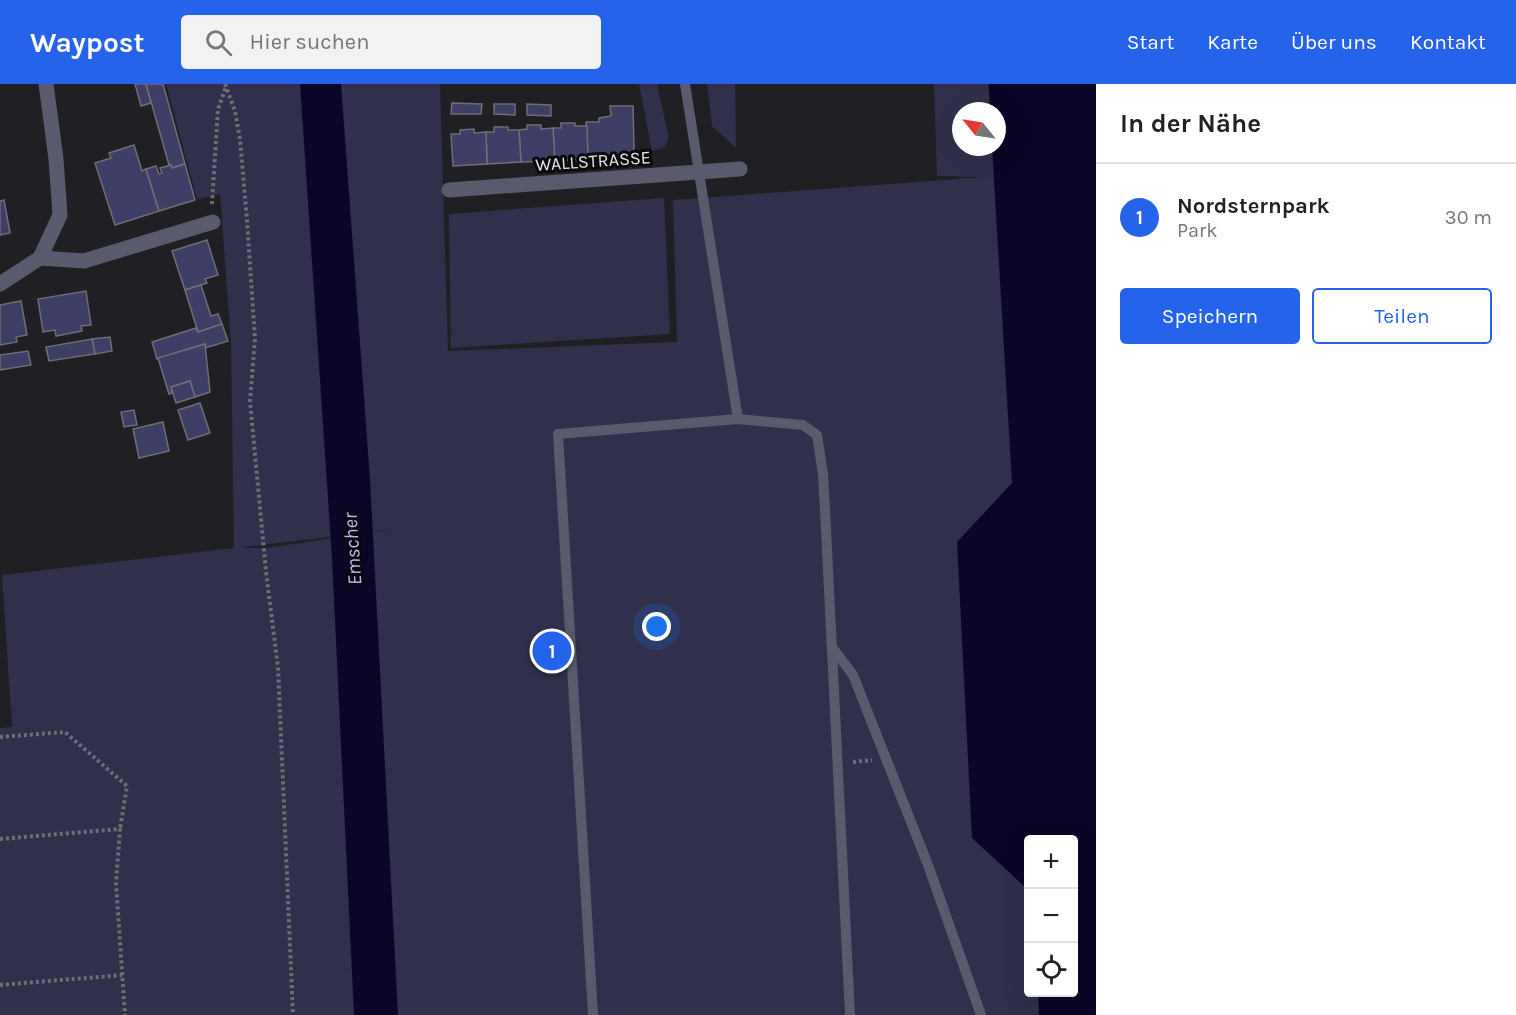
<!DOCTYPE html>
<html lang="de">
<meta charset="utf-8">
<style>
:root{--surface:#fff;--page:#f2f2f2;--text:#222;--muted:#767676;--line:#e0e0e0;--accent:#2563eb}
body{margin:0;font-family:Karla,sans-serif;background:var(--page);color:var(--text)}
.controls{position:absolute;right:18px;bottom:18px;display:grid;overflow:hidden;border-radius:6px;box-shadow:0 6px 24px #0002}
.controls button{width:54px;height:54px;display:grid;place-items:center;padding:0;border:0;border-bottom:2px solid var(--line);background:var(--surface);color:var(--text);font:30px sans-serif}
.compass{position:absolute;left:952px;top:18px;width:54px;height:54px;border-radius:50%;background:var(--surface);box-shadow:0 6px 24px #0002;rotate:300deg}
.you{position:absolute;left:657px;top:543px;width:21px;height:21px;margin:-15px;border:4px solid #fff;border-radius:50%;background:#1a73e8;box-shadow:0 0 0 9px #1a73e833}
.badge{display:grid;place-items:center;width:39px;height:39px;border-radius:50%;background:var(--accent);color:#fff;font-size:20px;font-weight:700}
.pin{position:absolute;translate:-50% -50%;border:3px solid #fff;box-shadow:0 2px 6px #0006}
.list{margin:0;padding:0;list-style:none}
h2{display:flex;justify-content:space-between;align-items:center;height:78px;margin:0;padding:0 24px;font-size:26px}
h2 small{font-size:20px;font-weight:400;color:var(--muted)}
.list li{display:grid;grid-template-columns:39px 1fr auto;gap:18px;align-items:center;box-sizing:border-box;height:108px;padding:0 24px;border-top:2px solid var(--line)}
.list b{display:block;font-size:22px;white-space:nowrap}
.list p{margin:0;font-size:20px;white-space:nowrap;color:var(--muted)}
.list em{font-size:20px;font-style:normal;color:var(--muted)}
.actions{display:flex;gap:12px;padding:18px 24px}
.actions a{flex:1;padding:14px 0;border:2px solid var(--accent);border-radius:6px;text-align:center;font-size:21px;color:var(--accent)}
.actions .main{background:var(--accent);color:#fff}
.icon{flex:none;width:33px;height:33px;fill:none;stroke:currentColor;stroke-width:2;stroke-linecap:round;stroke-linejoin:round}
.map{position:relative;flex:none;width:1096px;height:931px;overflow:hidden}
header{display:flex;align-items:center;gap:36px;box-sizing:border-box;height:84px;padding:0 30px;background:var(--accent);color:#fff}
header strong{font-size:28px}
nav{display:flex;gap:33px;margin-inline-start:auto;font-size:21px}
.search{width:420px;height:54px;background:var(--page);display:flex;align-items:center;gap:15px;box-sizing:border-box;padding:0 21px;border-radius:6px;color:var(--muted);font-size:22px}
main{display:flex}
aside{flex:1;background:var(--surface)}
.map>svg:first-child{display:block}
.green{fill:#30304c;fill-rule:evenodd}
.water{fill:#0b0628}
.building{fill:#3f3e66;stroke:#6e6e74;stroke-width:1.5}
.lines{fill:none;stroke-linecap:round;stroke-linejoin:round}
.path{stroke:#6f6f73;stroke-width:4;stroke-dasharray:3 3;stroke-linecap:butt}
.service{stroke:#595a6d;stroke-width:10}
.minor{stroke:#595a6d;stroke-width:15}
.labels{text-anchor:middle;stroke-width:6;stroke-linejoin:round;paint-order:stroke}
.street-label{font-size:18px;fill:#e5e5e8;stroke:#09090c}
.water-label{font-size:20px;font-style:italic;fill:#b6b7fc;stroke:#09090c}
</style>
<header>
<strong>Waypost</strong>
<div class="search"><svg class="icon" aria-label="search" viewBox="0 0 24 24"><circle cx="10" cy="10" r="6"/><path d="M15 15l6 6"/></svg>Hier suchen</div>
<nav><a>Start</a><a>Karte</a><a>Über uns</a><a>Kontakt</a></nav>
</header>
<main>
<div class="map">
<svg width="1096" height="931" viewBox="0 0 1096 931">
<rect width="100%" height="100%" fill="#1f1f24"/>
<g class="green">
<path d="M166,0H440L448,267L677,258L673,116L984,93L937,92L934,0H988L990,27H961V63H992L1096,931H0V644L12,643L2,491L234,464L231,259L220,110L197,115ZM396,445L266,464H244V463ZM1028,756H1074V908H1028Z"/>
<path d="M639,0H657L669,54L664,64L652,67Z"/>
<path d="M707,0H735L736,64L712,42Z"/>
<path d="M664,114L670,250L451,264L449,130Z"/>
</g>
<g class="water">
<path d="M300,0H341L370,395L398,931H354L332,474Z"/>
<path d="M989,0H1096V931H1039L1038,909L1074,908V756H1028V811L1026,804L972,754L957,458L1012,399L992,63H997V27H990Z"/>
</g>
<g class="building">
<path d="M135,0H146L151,19L141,22Z"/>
<path d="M146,0H163L185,80L172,84L171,81H169Z"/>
<path d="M452,19L482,20L481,30H451Z"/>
<path d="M494,20H515V31L494,30Z"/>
<path d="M527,20L551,21V32L527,31Z"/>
<path d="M610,22H633L634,65L629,72L588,75L586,38H599V34L611,32Z"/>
<path d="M561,39H575V42H587L588,75L555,77L553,44H561Z"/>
<path d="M527,41H541V45L553,44L555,77L521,78L519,46L527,45Z"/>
<path d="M494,43H508V46H519L521,78L487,80L486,48H494Z"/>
<path d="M474,45V49L486,48L487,80L453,82L451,50H460V46Z"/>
<path d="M134,61L142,87L146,85L159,127L115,141L95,79L111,74L109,69Z"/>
<path d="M185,80L195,116L159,127L146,85L156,82L159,90L162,89L160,84L171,81L172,84Z"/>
<path d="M4,116L10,149L0,151V117Z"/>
<path d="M207,156L218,191L205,195L207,199L185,206L172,167Z"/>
<path d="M201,201L211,232L218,230L222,240L198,248L185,206Z"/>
<path d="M86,207L91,241L81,242L82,247L56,252L55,246L43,248L38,215Z"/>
<path d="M21,217L27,251L16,253L17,258L0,261V221Z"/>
<path d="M222,240L228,257L205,264V260L157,275L152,258L196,244L198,248Z"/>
<path d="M110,253L112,267L95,270L92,255Z"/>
<path d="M92,255L95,270L49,277L46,263Z"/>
<path d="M205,260L210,308L195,313L190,297L171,303L172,309L169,310L158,274Z"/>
<path d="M28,267L31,281L0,286V271Z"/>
<path d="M190,297L195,313L176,319L171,303Z"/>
<path d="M200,319L210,349L188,356L178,326Z"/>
<path d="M134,326L137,341L124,343L121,328Z"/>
<path d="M163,338L169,367L139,374L133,345Z"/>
</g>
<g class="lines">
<g class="path">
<path d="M225,0L235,27L240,55L247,136L255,255L250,317L266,488L278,583L293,931"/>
<path d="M212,120L218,25L226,3"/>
<path d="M0,653L65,648L127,702L120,745"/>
<path d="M853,678L872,676"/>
<path d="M0,755L120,745L116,799L125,931"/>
<path d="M0,901L122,891"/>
</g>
<g class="service">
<path d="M685,0L738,335"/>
<path d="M832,563L853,591L928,781L981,931"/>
<path d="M593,931L558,350L738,335L803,341L817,351L823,390L826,445L850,931"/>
</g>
<g class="minor">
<path d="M449,106L740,85"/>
<path d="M40,174L60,131L56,75L46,0"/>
<path d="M0,200L40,174L84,177L213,138"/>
</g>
</g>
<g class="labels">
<g class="street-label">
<text transform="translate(593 77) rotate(-4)" y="6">WALLSTRASSE</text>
</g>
<g class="water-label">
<text transform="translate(352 465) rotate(-94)" y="7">Emscher</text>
</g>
</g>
</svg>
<div class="controls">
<button>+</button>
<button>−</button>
<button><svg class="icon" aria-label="locate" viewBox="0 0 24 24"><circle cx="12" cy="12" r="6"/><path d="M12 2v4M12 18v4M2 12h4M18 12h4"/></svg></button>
</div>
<svg class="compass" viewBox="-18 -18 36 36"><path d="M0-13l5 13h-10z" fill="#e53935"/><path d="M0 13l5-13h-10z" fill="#767676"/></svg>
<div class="you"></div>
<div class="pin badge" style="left:552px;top:567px">1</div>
</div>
<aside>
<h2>In der Nähe<small></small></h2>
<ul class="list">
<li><span class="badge">1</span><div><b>Nordsternpark</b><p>Park</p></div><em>30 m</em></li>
</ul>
<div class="actions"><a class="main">Speichern</a><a>Teilen</a></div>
</aside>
</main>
